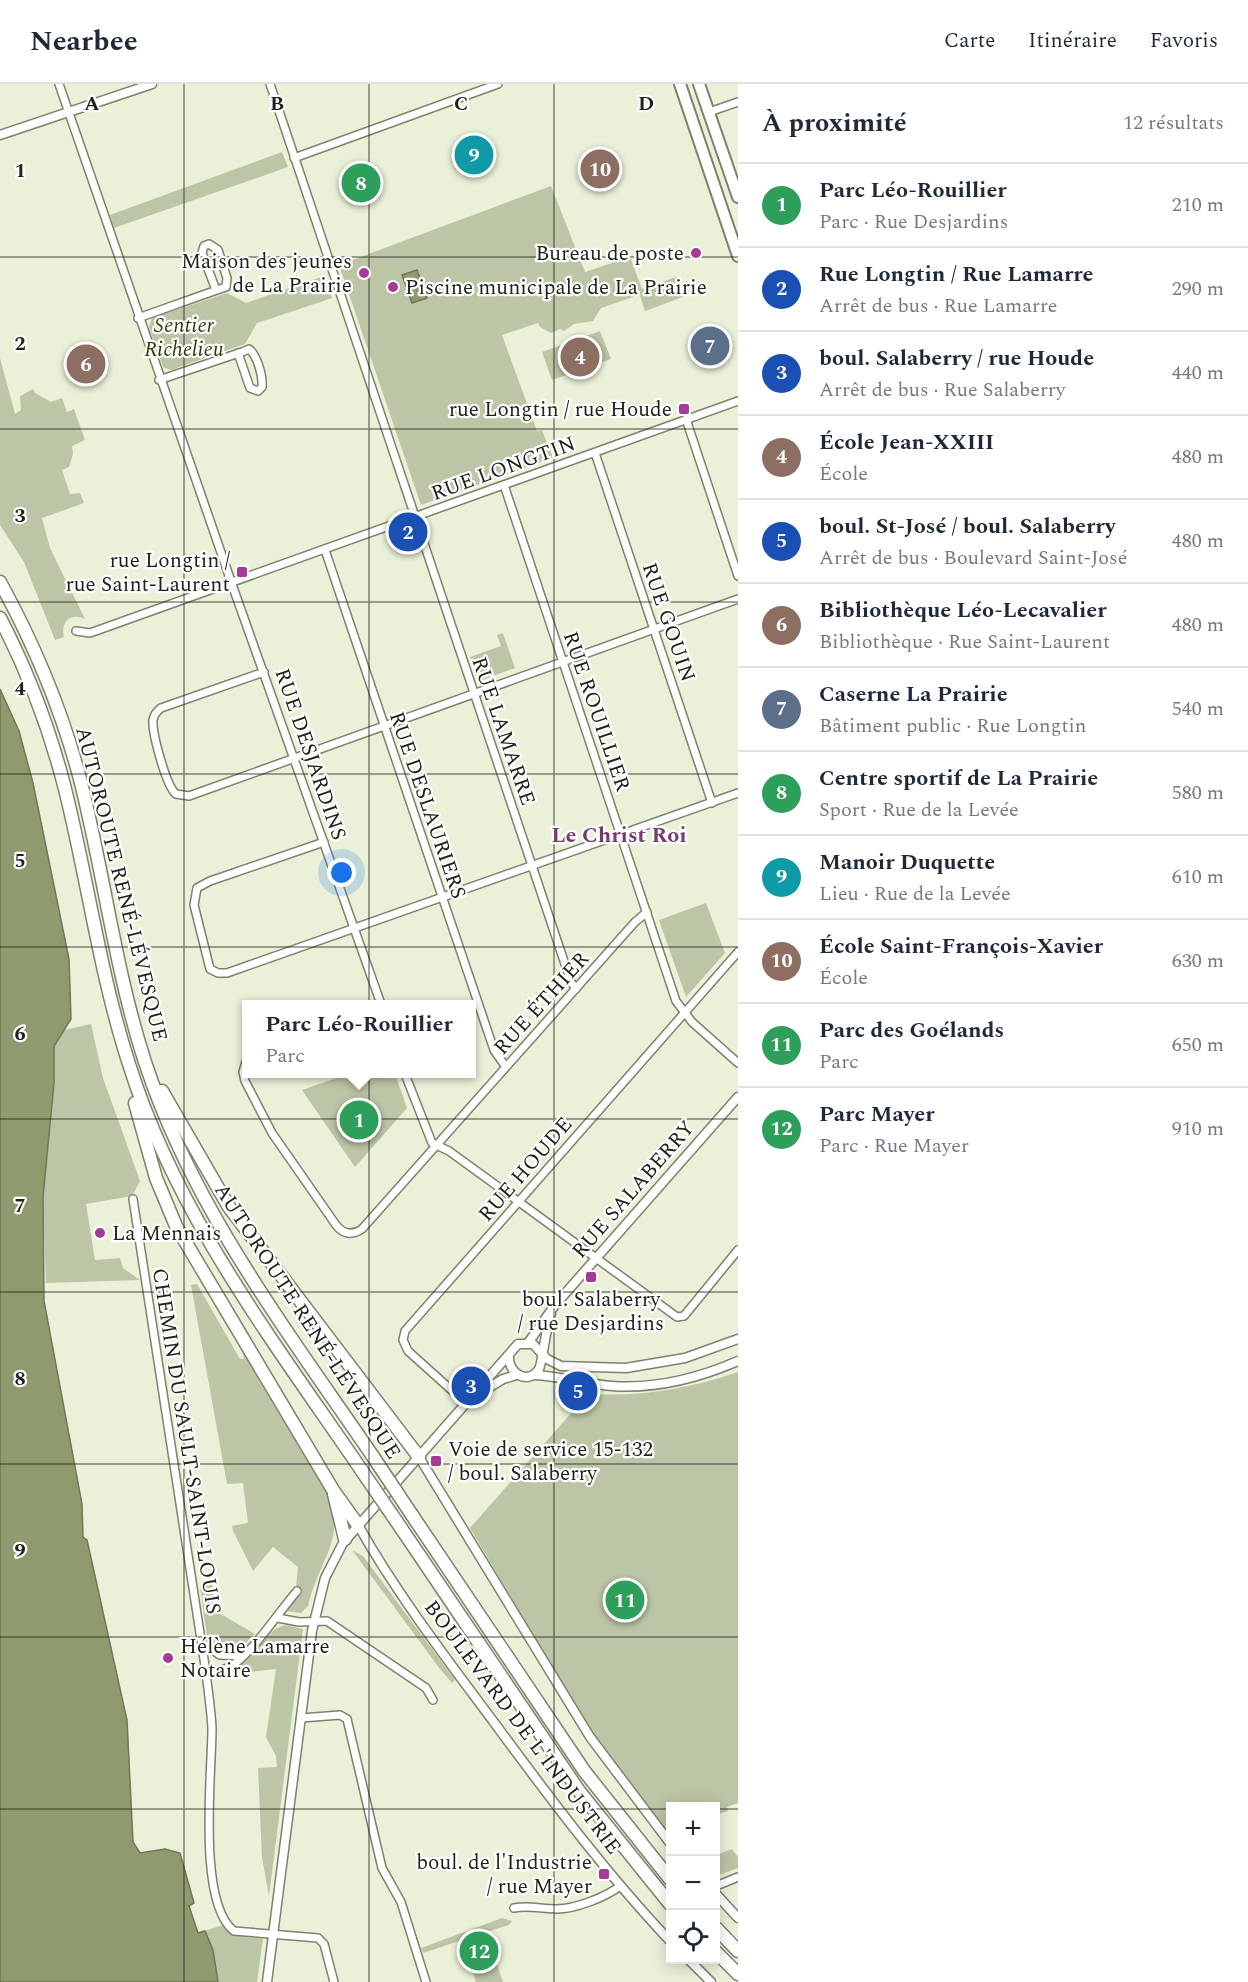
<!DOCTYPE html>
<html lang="fr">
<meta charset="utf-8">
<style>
:root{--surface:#fff;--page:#f2f2f3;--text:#1f2937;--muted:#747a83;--line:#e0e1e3;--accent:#b45309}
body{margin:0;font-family:Spectral,serif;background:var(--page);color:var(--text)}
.controls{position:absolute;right:18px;bottom:18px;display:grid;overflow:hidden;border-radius:0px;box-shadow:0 3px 15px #0003}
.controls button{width:54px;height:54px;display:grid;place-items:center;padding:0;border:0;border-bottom:2px solid var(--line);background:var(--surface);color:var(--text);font:30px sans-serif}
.you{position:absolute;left:342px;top:789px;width:21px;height:21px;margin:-15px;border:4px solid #fff;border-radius:50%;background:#1a73e8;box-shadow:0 0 0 9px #1a73e833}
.badge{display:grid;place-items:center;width:39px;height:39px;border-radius:50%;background:var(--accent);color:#fff;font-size:20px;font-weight:700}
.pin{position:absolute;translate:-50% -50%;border:3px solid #fff;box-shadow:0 2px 6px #0006}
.popup{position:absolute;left:242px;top:916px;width:234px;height:78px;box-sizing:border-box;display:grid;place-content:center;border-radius:0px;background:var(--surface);filter:drop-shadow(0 2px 4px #0005);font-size:20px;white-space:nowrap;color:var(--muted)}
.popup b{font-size:22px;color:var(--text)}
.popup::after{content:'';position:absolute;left:50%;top:100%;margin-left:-12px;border:12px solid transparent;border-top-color:var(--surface)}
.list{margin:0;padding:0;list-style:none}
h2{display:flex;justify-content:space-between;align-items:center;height:78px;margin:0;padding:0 24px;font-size:26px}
h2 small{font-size:20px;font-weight:400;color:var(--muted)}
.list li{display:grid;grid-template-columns:39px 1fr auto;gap:18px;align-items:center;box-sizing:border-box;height:84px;padding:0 24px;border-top:2px solid var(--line)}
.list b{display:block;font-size:22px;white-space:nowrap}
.list p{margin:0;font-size:20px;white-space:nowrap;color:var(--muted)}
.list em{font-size:20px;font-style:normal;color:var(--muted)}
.icon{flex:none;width:33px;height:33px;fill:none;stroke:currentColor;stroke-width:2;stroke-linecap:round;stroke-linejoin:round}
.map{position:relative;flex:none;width:738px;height:1898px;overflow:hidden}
header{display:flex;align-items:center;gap:36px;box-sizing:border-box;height:84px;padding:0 30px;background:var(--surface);border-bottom:2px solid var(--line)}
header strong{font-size:28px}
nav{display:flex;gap:33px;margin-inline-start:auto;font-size:21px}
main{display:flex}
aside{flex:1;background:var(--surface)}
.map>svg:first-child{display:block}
.green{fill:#bcc5a5}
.water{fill:#8f9b6f;stroke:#6e7756;stroke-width:1.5}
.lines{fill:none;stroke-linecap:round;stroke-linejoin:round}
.minor-casing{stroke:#7c826b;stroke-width:10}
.tertiary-casing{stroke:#7c826b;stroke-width:11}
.primary-casing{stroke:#7c826b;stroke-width:14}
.motorway-casing{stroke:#7c826b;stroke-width:15}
.minor{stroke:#fff;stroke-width:7}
.tertiary{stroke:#fff;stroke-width:8}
.primary{stroke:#fff;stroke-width:10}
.motorway{stroke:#fff;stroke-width:12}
.motorway-bridge-casing{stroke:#7c826b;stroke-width:15;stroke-linecap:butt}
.motorway-bridge{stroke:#fff;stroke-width:12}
.grid{fill:none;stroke:#20231a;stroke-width:1.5;stroke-opacity:0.55}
.poi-dot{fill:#a83997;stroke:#fff;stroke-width:2}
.labels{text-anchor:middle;stroke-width:4.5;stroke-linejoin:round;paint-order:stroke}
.poi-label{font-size:21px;fill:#20231a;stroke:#fff;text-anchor:end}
.park-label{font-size:21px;font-style:italic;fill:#303a04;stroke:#fff}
.street-label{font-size:21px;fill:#20231a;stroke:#fff}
.neighbourhood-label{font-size:22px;font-weight:bold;fill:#753d6b;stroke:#fff}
.grid-label{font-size:20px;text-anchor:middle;font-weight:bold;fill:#20231a;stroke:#fff;stroke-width:4.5;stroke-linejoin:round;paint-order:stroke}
</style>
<header>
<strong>Nearbee</strong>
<nav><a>Carte</a><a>Itinéraire</a><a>Favoris</a></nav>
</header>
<main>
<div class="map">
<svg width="738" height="1898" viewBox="0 0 738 1898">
<rect width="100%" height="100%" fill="#eaf1d8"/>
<g class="green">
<path d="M282,68L288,83L114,144L110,131Z"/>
<path d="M551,102L585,188L630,173L642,205L676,193L683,213L645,227L638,206L632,209L633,213L601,224L593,237L574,240L564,247L560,245L551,249L540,243L538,239L502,251L537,347L542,346L553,374L421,421L339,181Z"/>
<path d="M324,192L332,214L257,239L245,260L171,286L163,283L149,243L152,234L227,209L246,219Z"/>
<path d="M600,247L611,275L552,296L542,268Z"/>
<path d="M0,274L15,330L21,326L20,312L33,305L35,309L51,318L62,314L67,328L74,325L85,356L72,362L73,370L69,383L62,386L70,410L80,409L84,419L42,434L50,464L85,535C71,528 60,538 64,553L55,556L24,478L0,441Z"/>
<path d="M503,549L515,584L479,597L470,573L501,562L497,551Z"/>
<path d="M706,819L725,869L686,913L659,836Z"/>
<path d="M91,940L103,994L140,1097L132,1112L86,1120L95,1176L120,1174L123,1184L140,1196L46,1199L43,1113L54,999V962L64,946Z"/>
<path d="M348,990H395L407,1024L355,1083L302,1006Z"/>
<path d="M197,1200L240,1275H244L243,1269L324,1401C350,1455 320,1471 308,1522L301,1529L286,1527L301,1508L296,1504L298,1483L273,1463L253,1487L233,1447L232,1442L248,1439L243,1399L227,1400L191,1201Z"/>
<path d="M738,1288V1719L727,1723L728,1727L716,1731V1722H670V1753L605,1667L567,1609L470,1444L588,1310C641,1313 688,1305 738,1288Z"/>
<path d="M352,1466L363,1472L455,1596L452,1599L440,1585Z"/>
<path d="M212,1499L214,1526L255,1550L237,1567H219L207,1552L200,1502Z"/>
<path d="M285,1541L303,1545L269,1812L262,1774L258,1684L277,1683L276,1672L266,1653L276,1585L232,1590L275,1545Z"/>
<path d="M716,1762L719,1770L732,1765L738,1773V1784L716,1792Z"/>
<path d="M502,1834L512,1837L509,1841L486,1848L503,1898H476L462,1856L423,1869L421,1864Z"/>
<path d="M223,1841L234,1851L263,1855L257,1898H218L213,1866L205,1847Z"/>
</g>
<g class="water">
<path d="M417,186L427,214L412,219L402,191Z"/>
<path d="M0,605L19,647L33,699L69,875L71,935L54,962V999L43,1113L44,1217L82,1420L83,1453L87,1456L127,1636L133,1758L140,1769L165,1765L180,1769L194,1819L189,1822L198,1849L205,1847L213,1866L218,1898H0Z"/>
</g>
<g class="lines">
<defs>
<g id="minor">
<path d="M59,0C164,308 271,614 381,920"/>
<path d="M270,0L571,898L576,905"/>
<path d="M709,28L738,18"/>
<path d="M294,74L498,0"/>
<path d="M138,234C167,224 196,213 226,203L227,194L218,166L209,160L204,162L202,169L216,206"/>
<path d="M159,296L242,268L249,265C257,271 263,292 262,303L258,307L250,304L238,269"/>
<path d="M686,335L738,492"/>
<path d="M595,369L712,719"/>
<path d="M504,401L676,917L692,938L738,979"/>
<path d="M325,466L494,966L506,983"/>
<path d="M76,547L90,549L738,317"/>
<path d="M264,588L161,624C157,627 154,630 153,636C152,649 166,702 176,710L189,712L738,515"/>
<path d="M324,758L210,797L197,804L194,821L210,885L218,889H227L738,709"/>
<path d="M246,978L243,988L245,997L272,1049L336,1141C343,1150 352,1152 362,1145L635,838L647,828"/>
<path d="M405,990L432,1059L449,1067L677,1233L684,1232L738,1166"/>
<path d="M133,1115L206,1588C208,1607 211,1625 212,1644C212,1688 197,1819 234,1847L318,1854L324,1860L334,1898"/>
<path d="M467,1320L408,1267L403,1256L405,1247L738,868"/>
<path d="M278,1534L299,1538L327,1537L426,1604L433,1616"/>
<path d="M202,1559L220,1571L242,1572"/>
<path d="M206,1588C214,1587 223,1587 229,1583C249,1574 281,1525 297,1507"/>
<path d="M301,1634L340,1631L347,1635L382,1784L401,1818L426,1898"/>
<path d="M716,1802L738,1793"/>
<path d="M514,1824C529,1821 541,1825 557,1825C575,1825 606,1813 620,1802"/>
</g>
<g id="tertiary">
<path d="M0,51L152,0"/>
<path d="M528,1259L555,1221L738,1013"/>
<path d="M509,1271C507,1289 528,1302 539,1285C542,1281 546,1242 551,1230"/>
<path d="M534,1291C561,1292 585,1300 612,1302C654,1305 699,1294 738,1277"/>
<path d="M480,1309L503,1295L517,1291"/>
<path d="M419,1373L590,1653L670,1759"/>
<path d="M358,1441C397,1510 446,1574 493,1637C549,1713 605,1788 670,1857"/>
<path d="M716,1810L738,1834"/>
<path d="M689,1876L711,1898"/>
<path d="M267,1898L312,1547L325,1494L343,1459L518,1260H533L547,1275L561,1282L626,1284L685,1274L738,1255"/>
</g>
<g id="primary">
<path d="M680,0L738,172"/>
<path d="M699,0L738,113"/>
</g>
<g id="motorway">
<path d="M0,498C34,560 62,627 80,695C104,789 115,886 145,978C193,1125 288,1248 374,1374"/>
<path d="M0,534C28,588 50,646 65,705C88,797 100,891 129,980C176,1131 274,1258 362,1387"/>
<path d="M162,1007L229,1123L419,1373"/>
<path d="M135,1019L156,1094L176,1142L333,1406L358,1441"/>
<path d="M334,1410L345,1455"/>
<path d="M412,1431L585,1688L670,1795"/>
<path d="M401,1444L579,1707L670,1820"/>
<path d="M716,1844L738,1867"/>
<path d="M716,1868L738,1890"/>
</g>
</defs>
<use href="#minor" class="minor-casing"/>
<use href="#tertiary" class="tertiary-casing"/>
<use href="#primary" class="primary-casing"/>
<use href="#motorway" class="motorway-casing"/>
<use href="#minor" class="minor"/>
<use href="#tertiary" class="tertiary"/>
<use href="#primary" class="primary"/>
<use href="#motorway" class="motorway"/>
<defs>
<g id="motorway-bridge">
<path d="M374,1374L412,1431"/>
<path d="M362,1387L401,1444"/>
</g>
</defs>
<use href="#motorway-bridge" class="motorway-bridge-casing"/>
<use href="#motorway-bridge" class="motorway-bridge"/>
</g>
<path class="grid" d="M184,0V1898M369,0V1898M554,0V1898M0,173H738M0,345H738M0,518H738M0,690H738M0,863H738M0,1035H738M0,1208H738M0,1380H738M0,1553H738M0,1725H670M716,1725H738"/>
<g class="poi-dot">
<circle cx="696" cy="169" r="6"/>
<circle cx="364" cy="189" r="6"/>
<circle cx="393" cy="203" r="6"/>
<rect x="678" y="319" width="12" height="12" rx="3"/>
<rect x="236" y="482" width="12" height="12" rx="3"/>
<circle cx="100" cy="1149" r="6"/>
<rect x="585" y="1187" width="12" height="12" rx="3"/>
<rect x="430" y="1371" width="12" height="12" rx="3"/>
<circle cx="168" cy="1574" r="6"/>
<rect x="598" y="1784" width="12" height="12" rx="3"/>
</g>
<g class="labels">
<g class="poi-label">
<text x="684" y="176">Bureau de poste</text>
<text x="352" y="184">Maison des jeunes<tspan x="352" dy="24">de La Prairie</tspan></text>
<text x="405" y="210" text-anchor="start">Piscine municipale de La Prairie</text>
<text x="672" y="332">rue Longtin / rue Houde</text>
<text x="230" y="483">rue Longtin /<tspan x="230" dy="24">rue Saint-Laurent</tspan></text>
<text x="112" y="1156" text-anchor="start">La Mennais</text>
<text x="591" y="1222" text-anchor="middle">boul. Salaberry<tspan x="591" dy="24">/ rue Desjardins</tspan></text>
<text x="448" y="1372" text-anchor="start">Voie de service 15-132<tspan x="448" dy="24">/ boul. Salaberry</tspan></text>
<text x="180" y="1569" text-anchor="start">Hélène Lamarre<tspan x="180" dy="24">Notaire</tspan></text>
<text x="592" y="1785">boul. de l'Industrie<tspan x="592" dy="24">/ rue Mayer</tspan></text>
</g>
<g class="park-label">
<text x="184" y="248">Sentier<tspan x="184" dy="24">Richelieu</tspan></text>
</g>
<g class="street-label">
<text transform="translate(503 384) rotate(-20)" y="7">RUE LONGTIN</text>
<text transform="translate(669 538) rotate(71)" y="7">RUE GOUIN</text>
<text transform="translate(597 627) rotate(71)" y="7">RUE ROUILLIER</text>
<text transform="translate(504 647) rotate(71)" y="7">RUE LAMARRE</text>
<text transform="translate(311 670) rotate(71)" y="7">RUE DESJARDINS</text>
<text transform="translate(428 721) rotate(71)" y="7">RUE DESLAURIERS</text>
<text transform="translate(122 800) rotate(76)" y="7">AUTOROUTE RENÉ-LÉVESQUE</text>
<text transform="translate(541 919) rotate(-48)" y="7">RUE ÉTHIER</text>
<text transform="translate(525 1085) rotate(-49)" y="7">RUE HOUDE</text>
<text transform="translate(633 1105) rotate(-49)" y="7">RUE SALABERRY</text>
<text transform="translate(308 1237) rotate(57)" y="7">AUTOROUTE RENÉ-LÉVESQUE</text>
<text transform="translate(187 1357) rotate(81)" y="7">CHEMIN DU SAULT-SAINT-LOUIS</text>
<text transform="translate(523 1643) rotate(53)" y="7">BOULEVARD DE L'INDUSTRIE</text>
</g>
<g class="neighbourhood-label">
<text x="619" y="758">Le Christ Roi</text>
</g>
</g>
<g class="grid-label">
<text x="92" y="26">A</text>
<text x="277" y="26">B</text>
<text x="461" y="26">C</text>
<text x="646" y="26">D</text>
<text x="20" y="93">1</text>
<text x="20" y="266">2</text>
<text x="20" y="438">3</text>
<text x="20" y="611">4</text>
<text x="20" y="783">5</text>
<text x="20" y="956">6</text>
<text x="20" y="1128">7</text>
<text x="20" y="1301">8</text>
<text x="20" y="1473">9</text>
</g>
</svg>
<div class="controls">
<button>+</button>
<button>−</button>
<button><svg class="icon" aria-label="locate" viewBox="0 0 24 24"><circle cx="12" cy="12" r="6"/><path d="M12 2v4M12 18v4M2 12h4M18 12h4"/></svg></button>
</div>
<div class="you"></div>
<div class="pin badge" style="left:359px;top:1036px;background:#2e9e5b">1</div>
<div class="popup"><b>Parc Léo-Rouillier</b>Parc</div>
<div class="pin badge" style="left:408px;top:448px;background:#1a4fb4">2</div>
<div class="pin badge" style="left:471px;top:1302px;background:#1a4fb4">3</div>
<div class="pin badge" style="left:580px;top:273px;background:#8d6e63">4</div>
<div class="pin badge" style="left:578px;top:1307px;background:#1a4fb4">5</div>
<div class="pin badge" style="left:86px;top:280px;background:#8d6e63">6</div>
<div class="pin badge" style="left:710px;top:262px;background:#5c6f8a">7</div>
<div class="pin badge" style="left:361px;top:99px;background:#2e9e5b">8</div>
<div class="pin badge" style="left:474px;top:71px;background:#0f9aa8">9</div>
<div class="pin badge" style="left:600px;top:85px;background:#8d6e63">10</div>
<div class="pin badge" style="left:625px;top:1516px;background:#2e9e5b">11</div>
<div class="pin badge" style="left:479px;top:1867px;background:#2e9e5b">12</div>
</div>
<aside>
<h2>À proximité<small>12 résultats</small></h2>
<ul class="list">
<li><span class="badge" style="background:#2e9e5b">1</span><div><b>Parc Léo-Rouillier</b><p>Parc · Rue Desjardins</p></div><em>210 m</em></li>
<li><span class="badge" style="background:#1a4fb4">2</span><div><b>Rue Longtin / Rue Lamarre</b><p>Arrêt de bus · Rue Lamarre</p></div><em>290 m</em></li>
<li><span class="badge" style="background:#1a4fb4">3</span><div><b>boul. Salaberry / rue Houde</b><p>Arrêt de bus · Rue Salaberry</p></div><em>440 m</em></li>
<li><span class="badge" style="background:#8d6e63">4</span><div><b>École Jean-XXIII</b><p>École</p></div><em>480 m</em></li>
<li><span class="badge" style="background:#1a4fb4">5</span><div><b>boul. St-José / boul. Salaberry</b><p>Arrêt de bus · Boulevard Saint-José</p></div><em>480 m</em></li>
<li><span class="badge" style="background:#8d6e63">6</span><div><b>Bibliothèque Léo-Lecavalier</b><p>Bibliothèque · Rue Saint-Laurent</p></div><em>480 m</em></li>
<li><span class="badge" style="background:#5c6f8a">7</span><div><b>Caserne La Prairie</b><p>Bâtiment public · Rue Longtin</p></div><em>540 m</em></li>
<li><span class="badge" style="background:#2e9e5b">8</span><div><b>Centre sportif de La Prairie</b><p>Sport · Rue de la Levée</p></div><em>580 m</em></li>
<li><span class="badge" style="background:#0f9aa8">9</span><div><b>Manoir Duquette</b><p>Lieu · Rue de la Levée</p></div><em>610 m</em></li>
<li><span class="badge" style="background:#8d6e63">10</span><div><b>École Saint-François-Xavier</b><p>École</p></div><em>630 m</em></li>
<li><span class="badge" style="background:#2e9e5b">11</span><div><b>Parc des Goélands</b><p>Parc</p></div><em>650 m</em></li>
<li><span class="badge" style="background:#2e9e5b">12</span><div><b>Parc Mayer</b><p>Parc · Rue Mayer</p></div><em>910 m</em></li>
</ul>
</aside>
</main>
